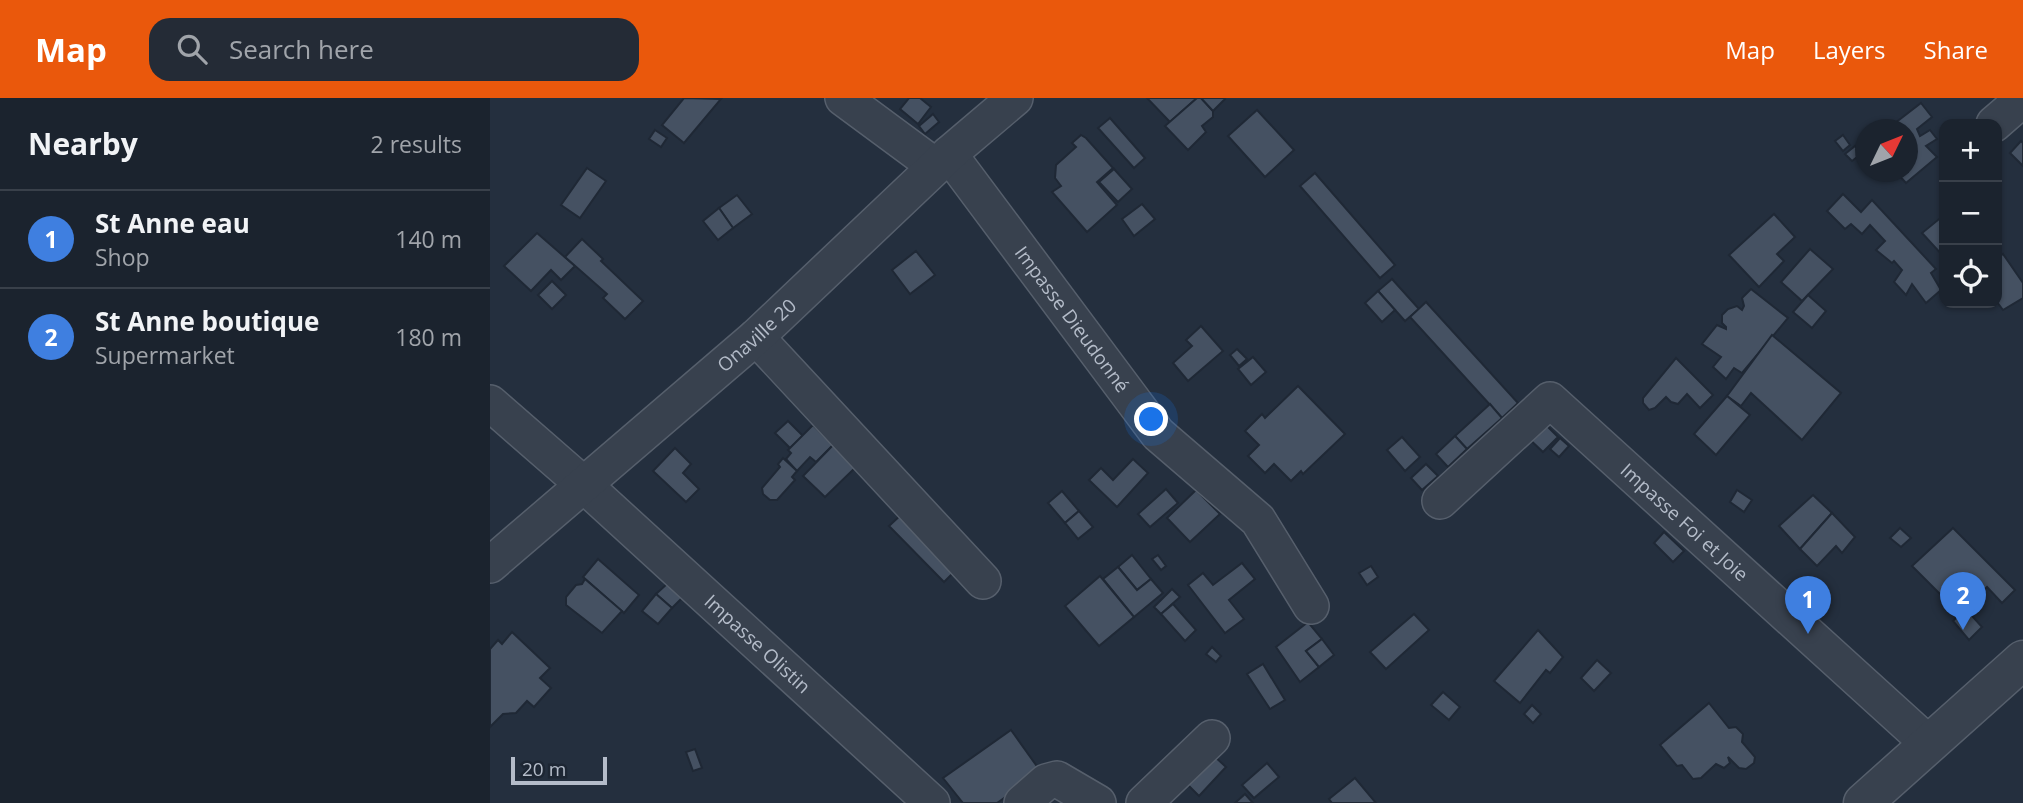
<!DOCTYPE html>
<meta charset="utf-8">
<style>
:root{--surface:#1b232e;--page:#242b36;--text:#f1f3f6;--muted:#a0a4aa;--line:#39404a;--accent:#ea580c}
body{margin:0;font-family:"Open Sans",sans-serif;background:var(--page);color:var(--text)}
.controls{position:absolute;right:21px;top:21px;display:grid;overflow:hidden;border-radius:14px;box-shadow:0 2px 5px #0004}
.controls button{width:63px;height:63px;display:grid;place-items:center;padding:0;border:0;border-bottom:2px solid var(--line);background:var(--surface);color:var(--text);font:35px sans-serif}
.compass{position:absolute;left:1365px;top:21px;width:63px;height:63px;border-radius:50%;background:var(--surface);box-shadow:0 2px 5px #0004;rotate:47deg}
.scale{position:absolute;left:21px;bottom:18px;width:96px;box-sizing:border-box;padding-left:7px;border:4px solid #b4bcc9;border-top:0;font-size:19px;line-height:24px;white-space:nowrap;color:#b4bcc9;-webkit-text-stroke:5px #1d2633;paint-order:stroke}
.you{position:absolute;left:662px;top:322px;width:24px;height:24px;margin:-18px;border:5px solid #fff;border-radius:50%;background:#1a73e8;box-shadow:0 0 0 10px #1a73e833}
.badge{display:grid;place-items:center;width:46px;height:46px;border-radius:50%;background:var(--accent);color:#fff;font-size:23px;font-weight:700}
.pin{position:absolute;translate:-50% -58px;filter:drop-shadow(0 2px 4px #0008)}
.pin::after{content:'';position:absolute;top:37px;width:24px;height:21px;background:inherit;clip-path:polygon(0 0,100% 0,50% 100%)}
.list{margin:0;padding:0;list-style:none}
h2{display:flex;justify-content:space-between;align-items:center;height:91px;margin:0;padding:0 28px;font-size:30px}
h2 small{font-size:23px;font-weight:400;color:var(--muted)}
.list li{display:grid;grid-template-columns:46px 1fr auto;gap:21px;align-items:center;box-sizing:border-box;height:98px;padding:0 28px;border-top:2px solid var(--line)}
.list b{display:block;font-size:26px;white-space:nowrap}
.list p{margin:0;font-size:23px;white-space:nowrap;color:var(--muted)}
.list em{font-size:23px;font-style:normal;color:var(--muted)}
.icon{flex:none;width:38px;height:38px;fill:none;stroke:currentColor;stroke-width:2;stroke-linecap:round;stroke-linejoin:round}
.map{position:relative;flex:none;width:1533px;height:705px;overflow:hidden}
header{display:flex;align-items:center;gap:42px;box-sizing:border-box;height:98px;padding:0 35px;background:var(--accent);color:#fff}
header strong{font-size:33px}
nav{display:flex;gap:38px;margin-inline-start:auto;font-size:24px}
.search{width:490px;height:63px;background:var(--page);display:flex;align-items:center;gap:18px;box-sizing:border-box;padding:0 24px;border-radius:21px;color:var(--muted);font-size:26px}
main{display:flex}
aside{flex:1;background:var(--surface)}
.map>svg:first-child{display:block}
.building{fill:#455162;stroke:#1f2835;stroke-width:2}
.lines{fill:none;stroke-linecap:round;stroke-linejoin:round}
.minor-casing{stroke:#565f6c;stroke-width:38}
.tertiary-casing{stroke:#565f6c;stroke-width:41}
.minor{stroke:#38414e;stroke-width:35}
.tertiary{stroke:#38414e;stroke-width:38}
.labels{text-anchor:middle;stroke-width:5;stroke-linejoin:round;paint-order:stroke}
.street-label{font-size:19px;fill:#b4bcc9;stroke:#1d2633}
</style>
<header>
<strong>Map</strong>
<div class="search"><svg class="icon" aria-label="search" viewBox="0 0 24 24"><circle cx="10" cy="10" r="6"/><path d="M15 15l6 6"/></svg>Search here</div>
<nav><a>Map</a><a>Layers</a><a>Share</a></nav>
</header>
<main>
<aside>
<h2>Nearby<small>2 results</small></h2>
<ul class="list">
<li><span class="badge" style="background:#3f7fe0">1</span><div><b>St Anne eau</b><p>Shop</p></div><em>140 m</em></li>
<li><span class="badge" style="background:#3f7fe0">2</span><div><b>St Anne boutique</b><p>Supermarket</p></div><em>180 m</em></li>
</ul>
</aside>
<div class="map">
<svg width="1533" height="705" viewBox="0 0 1533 705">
<rect width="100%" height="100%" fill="#242f3e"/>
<g class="building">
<path d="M194,0L231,1L194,45L172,27Z"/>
<path d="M419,0H430L441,9L428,26L410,11Z"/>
<path d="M657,0H707L680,24Z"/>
<path d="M707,0H711L723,13V19L712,28L716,34L698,52L675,28Z"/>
<path d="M711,0H734L735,1L723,13Z"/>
<path d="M1431,5L1442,19L1427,31L1430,38L1440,32L1447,41L1436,48L1447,59L1416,85L1406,74H1418V32H1396Z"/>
<path d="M767,12L804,52L775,79L738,38Z"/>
<path d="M443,16L449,24L435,36L429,28Z"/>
<path d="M620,20L655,60L644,70L608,30Z"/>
<path d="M165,32L177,40L171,49L159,41Z"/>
<path d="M591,37L596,40L623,70L607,84L627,107L597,134L562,94L571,88L565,80L566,67L586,49L582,45Z"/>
<path d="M1353,37L1360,47L1353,53L1345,43Z"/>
<path d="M1531,43L1533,45V68L1520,55Z"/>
<path d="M1365,48L1371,56L1362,63L1355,56Z"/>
<path d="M97,70L116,83L90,120L71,107Z"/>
<path d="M624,71L642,91L628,104L609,84Z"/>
<path d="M825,75L905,167L890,180L810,88Z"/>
<path d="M1353,96L1371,114L1382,102L1446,171L1441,175L1451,192L1436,205L1422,186L1416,197L1404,184L1412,172L1404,163L1402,165L1386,152L1395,143L1380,127L1372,136L1361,126L1355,131L1337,113Z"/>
<path d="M247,97L262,116L243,130L229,110Z"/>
<path d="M652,106L665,121L644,138L632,121Z"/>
<path d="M229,110L243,130L228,142L213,123Z"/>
<path d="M1284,116L1305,139L1287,156L1294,163L1269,189L1239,157Z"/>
<path d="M1454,117V159L1432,135Z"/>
<path d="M47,135L85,168L71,182L61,172L41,193L14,168Z"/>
<path d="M92,141L113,161L111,163L153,203L135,221L113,200L117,196L75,159Z"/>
<path d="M1320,151L1343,171L1312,203L1291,184Z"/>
<path d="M426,153L445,177L420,196L402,172Z"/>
<path d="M1513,156L1533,185V200L1513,212L1507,204V160Z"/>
<path d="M902,181L929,211L915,223L888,193Z"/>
<path d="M62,183L76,197L62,211L48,197Z"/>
<path d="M1261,191L1298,220L1252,275L1244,270L1236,281L1223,269L1231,259L1212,246L1227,227L1236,231V229L1232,225V217L1238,211L1247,208L1252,212L1254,208L1252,200Z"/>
<path d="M888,193L905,212L892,224L875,205Z"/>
<path d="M1318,197L1336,213L1322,230L1303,214Z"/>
<path d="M936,204L1028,305L1012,320L920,219Z"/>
<path d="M711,228L733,253L698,283L683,265L702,248L696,242Z"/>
<path d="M1282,237L1351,295L1312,342L1261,295L1251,308L1237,298Z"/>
<path d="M747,251L757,261L749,268L740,257Z"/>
<path d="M763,259L776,274L761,287L748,271Z"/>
<path d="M1186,260L1223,297L1210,310L1197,296L1188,306L1181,304L1176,299L1165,310L1159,312L1153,305V300Z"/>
<path d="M808,288L855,336L813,376L811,373L801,383L784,366L775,375L758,358L769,347L755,333L772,316L775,320Z"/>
<path d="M1237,298L1260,317L1226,357L1204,336Z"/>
<path d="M1000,306L1012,320L977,351L965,338Z"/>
<path d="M1051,322L1068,339L1053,354L1035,337Z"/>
<path d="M298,323L313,338L300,350L285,335Z"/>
<path d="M323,327L343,347L326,364L320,359L307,373L296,361L301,355L298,352Z"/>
<path d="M965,338L977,351L958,369L946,356Z"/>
<path d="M912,339L930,359L915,373L897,352Z"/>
<path d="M1070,340L1079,348L1069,359L1060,351Z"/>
<path d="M347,343L369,366L335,399L313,378Z"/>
<path d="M185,350L201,366L193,375L209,391L196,404L163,373Z"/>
<path d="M293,360L307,373L302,379L305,382L287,402H280L273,396L272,390L290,369L288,366Z"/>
<path d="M643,361L658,375L627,409L599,382L611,370L623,382Z"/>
<path d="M936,366L948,378L932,392L921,380Z"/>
<path d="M676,391L688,405L660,429L648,416Z"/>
<path d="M706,392L730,416L700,444L677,420Z"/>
<path d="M1247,392L1262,402L1254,414L1240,404Z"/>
<path d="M572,393L589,413L575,425L558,405Z"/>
<path d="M1323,397L1342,415L1310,451L1289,428Z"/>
<path d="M589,413L603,429L588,441L575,425Z"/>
<path d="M413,415L467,471L454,484L399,428Z"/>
<path d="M1342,415L1365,439L1352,455L1346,448L1327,468L1310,451Z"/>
<path d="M1410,430L1421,440L1411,449L1400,440Z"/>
<path d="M1463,430L1525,492L1512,505L1497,489L1470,516L1422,468Z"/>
<path d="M1174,434L1194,453L1183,464L1164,445Z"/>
<path d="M642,457L661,481L647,492L628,469Z"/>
<path d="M668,457L676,468L671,472L662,461Z"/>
<path d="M108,461L149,497L134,515L93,479Z"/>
<path d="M752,465L765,481L739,502L754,521L735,535L698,487L713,475L723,487Z"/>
<path d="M881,468L888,479L877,487L869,475Z"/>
<path d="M628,469L647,492L661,481L673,495L644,519L613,481Z"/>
<path d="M610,478L644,519L609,548L575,508Z"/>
<path d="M95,481L132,513L112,535L76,507V499L86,487L92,486Z"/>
<path d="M178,485L193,499L182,510L166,496Z"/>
<path d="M682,491L690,499L671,516L664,509Z"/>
<path d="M166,496L182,510L168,526L152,513Z"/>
<path d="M683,506L706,532L695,543L671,516Z"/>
<path d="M1475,510L1492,529L1479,542L1463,523Z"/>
<path d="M924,516L939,532L896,571L880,554Z"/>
<path d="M818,524L832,541L816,553L829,569L810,584L786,549Z"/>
<path d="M1048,532L1073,559L1060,575L1056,572L1030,605L1004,583Z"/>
<path d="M22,534L60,570L50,580L61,590L44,609L37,603L26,615L13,616L0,629V551L8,542L12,546Z"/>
<path d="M832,541L844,557L829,569L816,553Z"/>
<path d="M722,549L731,558L726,564L716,556Z"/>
<path d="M1107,562L1121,575L1104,593L1091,580Z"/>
<path d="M773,566L795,602L780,611L757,576Z"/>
<path d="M953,594L970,609L959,622L941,607Z"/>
<path d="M1219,605L1239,630L1246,629L1253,636L1252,644L1265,659L1264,665L1256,671L1249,670L1238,659L1240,665L1234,670L1226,666L1211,680L1203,681L1192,667L1187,668L1170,647Z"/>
<path d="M1042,607L1051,616L1043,625L1034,616Z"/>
<path d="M521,632L551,674L507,705H473L453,680Z"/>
<path d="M205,651L212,670L203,673L196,654Z"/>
<path d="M723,657L736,669L709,698L696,685Z"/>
<path d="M777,665L789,679L764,700L752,687Z"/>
<path d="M865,680L886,705H842L839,701Z"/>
<path d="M755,696L763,705H745Z"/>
</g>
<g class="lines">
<defs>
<g id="minor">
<path d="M353,0L445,68"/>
<path d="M1504,26L1533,1"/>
<path id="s1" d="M459,56L668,336L768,422L821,508"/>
<path d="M266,239L493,483"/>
<path id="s2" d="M0,305L94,387L442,705"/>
<path id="s3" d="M950,403L1060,302L1439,646"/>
<path id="s4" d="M0,467L266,239L459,56L525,0"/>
<path d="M532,705L556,684L567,681L608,705"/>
<path d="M654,705L722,640"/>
</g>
<path id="tertiary" d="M1373,705L1533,562"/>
</defs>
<use href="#minor" class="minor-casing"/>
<use href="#tertiary" class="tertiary-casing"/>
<use href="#minor" class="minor"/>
<use href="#tertiary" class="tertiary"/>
</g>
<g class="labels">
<g class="street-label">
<text dy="7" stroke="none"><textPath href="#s1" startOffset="206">Impasse Dieudonné</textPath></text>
<text dy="7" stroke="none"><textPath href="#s4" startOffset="352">Onaville 20</textPath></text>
<text dy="7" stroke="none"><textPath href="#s3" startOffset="331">Impasse Foi et Joie</textPath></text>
<text dy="7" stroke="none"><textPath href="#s2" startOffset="360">Impasse Olistin</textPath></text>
</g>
</g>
</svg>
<div class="controls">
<button>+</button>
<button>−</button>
<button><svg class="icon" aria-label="locate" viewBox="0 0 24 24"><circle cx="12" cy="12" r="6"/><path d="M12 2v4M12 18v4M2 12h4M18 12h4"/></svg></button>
</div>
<svg class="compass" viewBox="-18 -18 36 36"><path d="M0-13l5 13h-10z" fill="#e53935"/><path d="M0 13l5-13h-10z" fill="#a0a4aa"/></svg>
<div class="scale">20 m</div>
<div class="you"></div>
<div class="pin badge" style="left:1318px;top:536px;background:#3f7fe0">1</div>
<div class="pin badge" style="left:1473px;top:532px;background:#3f7fe0">2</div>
</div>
</main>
